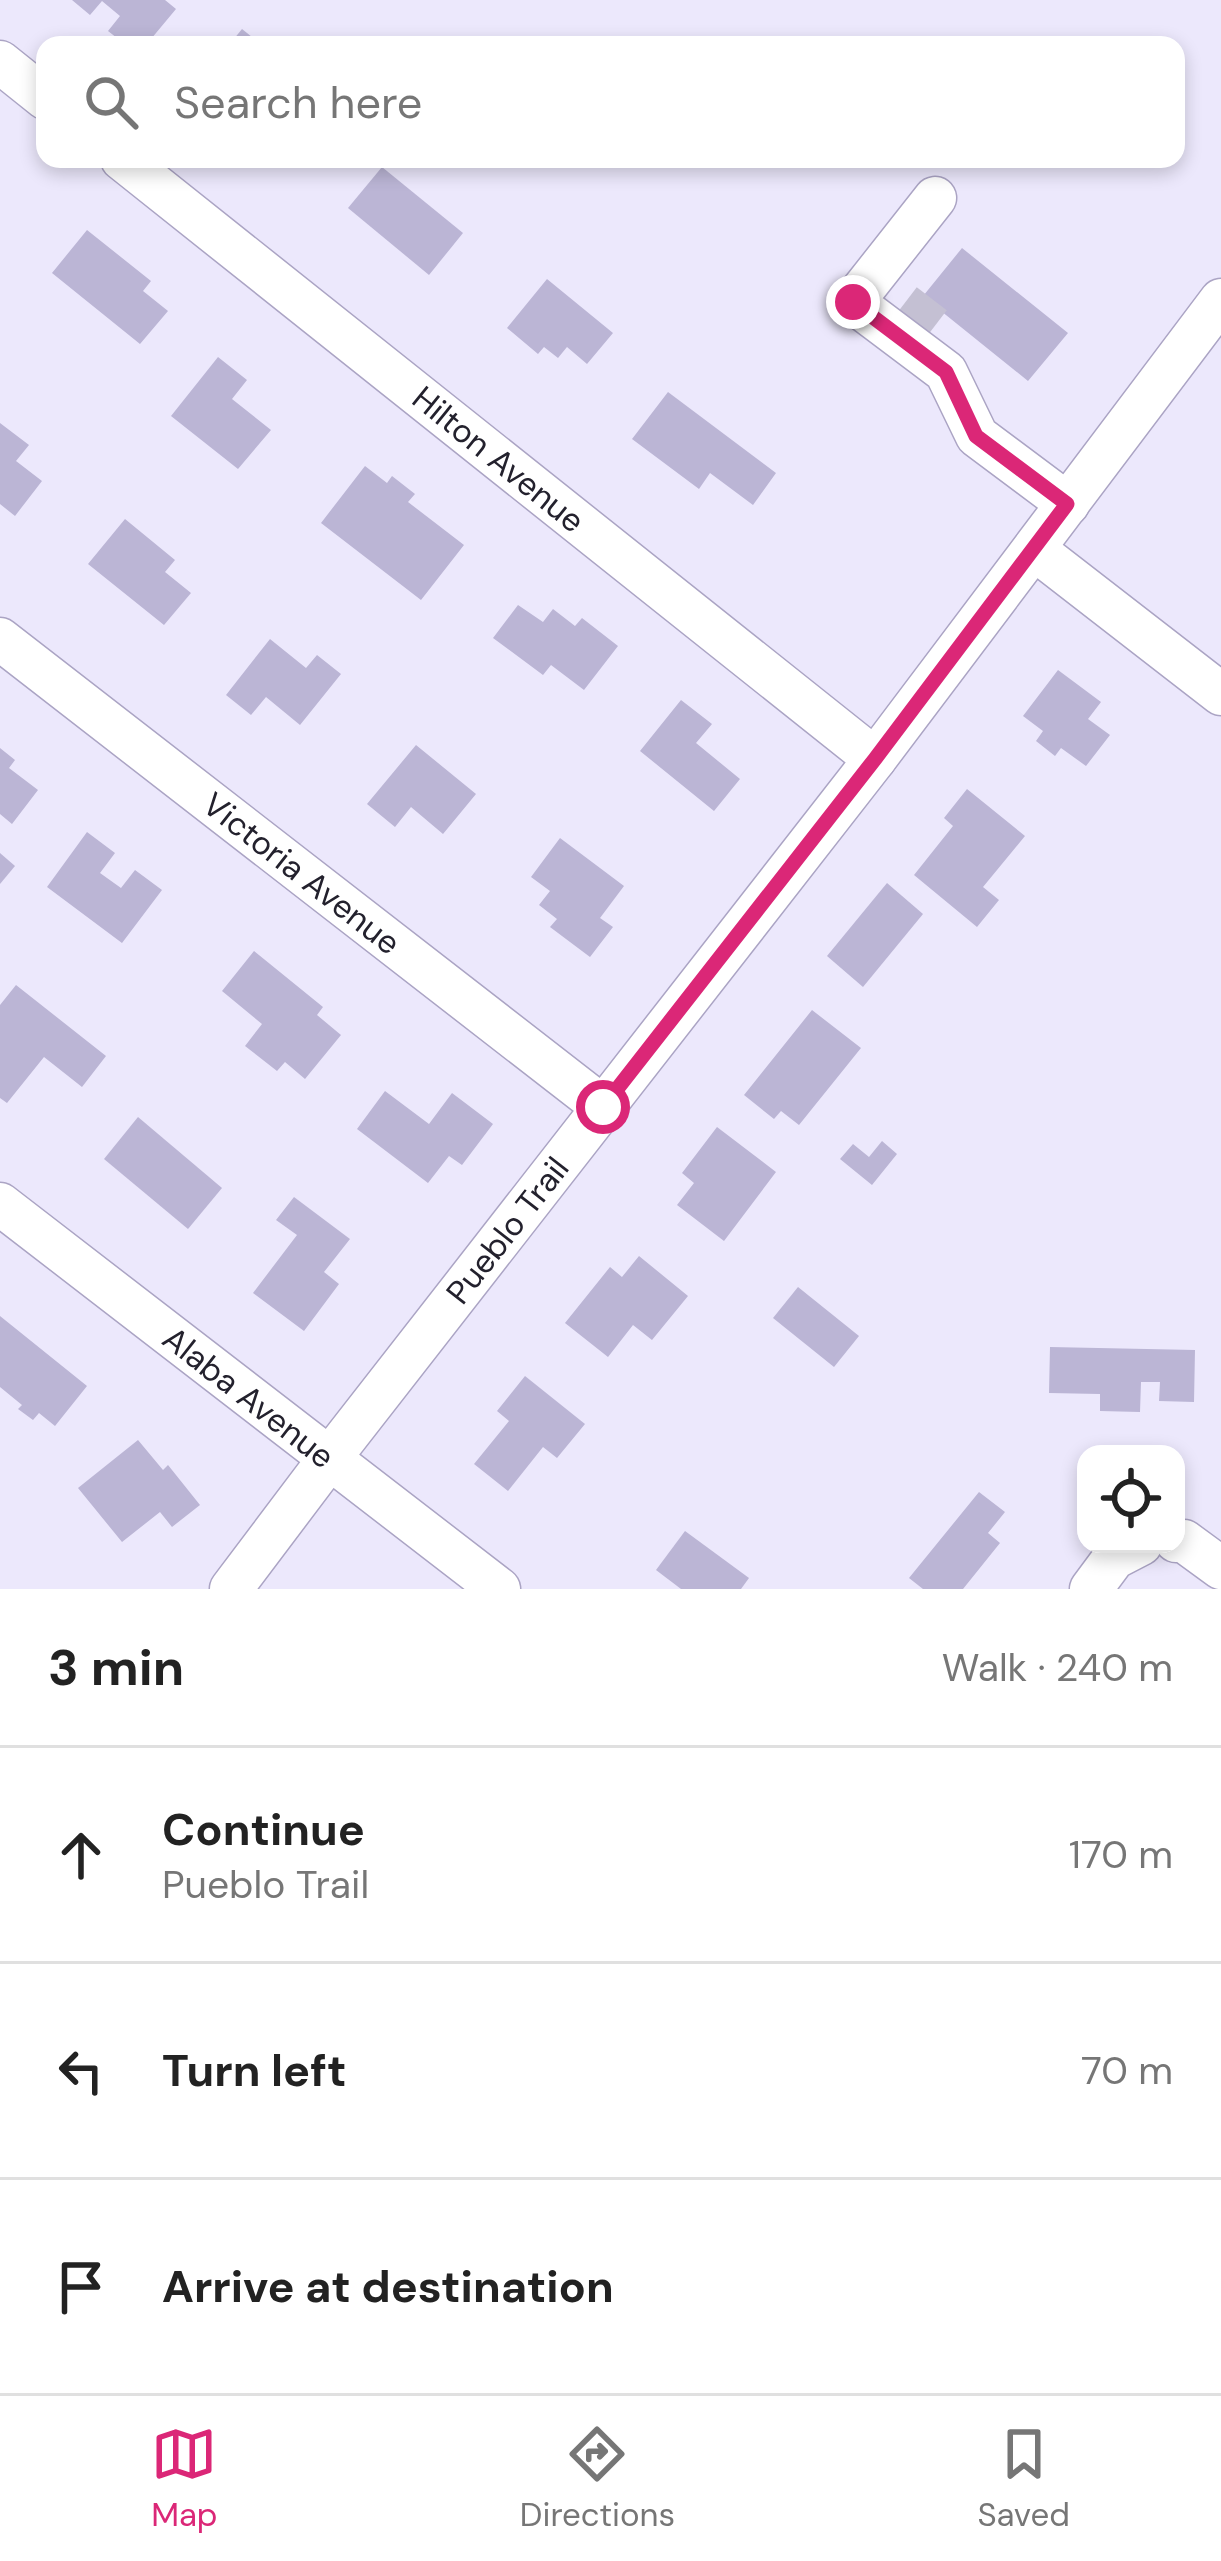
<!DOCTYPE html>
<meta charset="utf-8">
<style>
:root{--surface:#fff;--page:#f2f2f2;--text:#222;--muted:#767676;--line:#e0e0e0;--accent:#db2777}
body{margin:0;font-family:"DM Sans",sans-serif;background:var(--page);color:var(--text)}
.controls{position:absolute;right:36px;bottom:36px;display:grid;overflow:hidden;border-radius:24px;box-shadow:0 6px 18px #0003}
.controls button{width:108px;height:108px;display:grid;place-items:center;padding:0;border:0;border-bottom:3px solid var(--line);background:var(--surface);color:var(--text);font:60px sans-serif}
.stop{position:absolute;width:36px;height:36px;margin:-27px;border:9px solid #db2777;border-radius:50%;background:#fff}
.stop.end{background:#db2777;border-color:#fff;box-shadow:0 3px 12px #0008}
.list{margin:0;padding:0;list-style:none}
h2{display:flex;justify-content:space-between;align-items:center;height:156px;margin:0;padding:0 48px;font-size:51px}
h2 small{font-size:39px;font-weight:400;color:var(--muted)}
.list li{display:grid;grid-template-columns:78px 1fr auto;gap:36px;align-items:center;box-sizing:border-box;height:216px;padding:0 48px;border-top:3px solid var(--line)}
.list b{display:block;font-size:45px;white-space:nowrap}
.list p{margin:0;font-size:39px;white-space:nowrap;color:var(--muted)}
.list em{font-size:39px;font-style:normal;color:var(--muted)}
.icon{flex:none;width:66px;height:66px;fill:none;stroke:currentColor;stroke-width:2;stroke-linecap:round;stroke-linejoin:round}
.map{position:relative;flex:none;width:1221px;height:1589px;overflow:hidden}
.search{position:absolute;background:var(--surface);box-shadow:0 6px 18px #0003;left:36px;right:36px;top:36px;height:132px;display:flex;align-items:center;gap:30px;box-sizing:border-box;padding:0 42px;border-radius:24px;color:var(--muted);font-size:45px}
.sheet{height:804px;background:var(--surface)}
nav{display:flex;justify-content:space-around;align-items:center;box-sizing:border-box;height:168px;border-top:3px solid var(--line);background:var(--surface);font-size:33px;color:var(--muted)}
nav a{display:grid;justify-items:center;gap:6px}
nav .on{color:var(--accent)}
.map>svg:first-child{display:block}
.building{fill:#bbb5d5}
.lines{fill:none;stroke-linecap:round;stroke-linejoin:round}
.minor-tunnel{stroke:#c4c0d3;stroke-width:42;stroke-dasharray:42 21;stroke-linecap:butt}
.minor-casing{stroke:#aba4c4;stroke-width:45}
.minor{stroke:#fff;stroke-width:42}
.route{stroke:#db2777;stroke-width:15}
.labels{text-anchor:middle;stroke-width:12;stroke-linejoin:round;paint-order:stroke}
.street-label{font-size:33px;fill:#23212d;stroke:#fff}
</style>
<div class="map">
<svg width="1221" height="1589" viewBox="0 0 1221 1589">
<rect width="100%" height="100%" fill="#ece8fc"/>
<g class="building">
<path d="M72,0H165L176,9L146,45H126L108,31L120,16L102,1L90,15Z"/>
<path d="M242,29L262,45H229Z"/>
<path d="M382,167L463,233L429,275L348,208Z"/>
<path d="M87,230L151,281L143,291L168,311L140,344L52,273Z"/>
<path d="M962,248L1068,333L1028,381L941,311L916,341L898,327Z"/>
<path d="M547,279L613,333L587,364L567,347L558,358L544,347L538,354L507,328Z"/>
<path d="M218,357L247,380L232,399L271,430L238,469L171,416Z"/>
<path d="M668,392L776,473L753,505L710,473L699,489L632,439Z"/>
<path d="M0,423L29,445L16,461L42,481L15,516L0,504Z"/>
<path d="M365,466L387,483L392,476L415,494L408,502L464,545L421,600L321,523Z"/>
<path d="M125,519L175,560L165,572L191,593L164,625L88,564Z"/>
<path d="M518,605L543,622L553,609L575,626L582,618L618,646L584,690L551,665L543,675L493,638Z"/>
<path d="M270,639L306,668L317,655L341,674L300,725L266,697L251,715L226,695Z"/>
<path d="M1058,670L1101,702L1088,719L1110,735L1086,766L1061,748L1055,756L1036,741L1043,731L1023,716Z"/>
<path d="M681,700L712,724L696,743L740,779L714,811L640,751Z"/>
<path d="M416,745L476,794L443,834L411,807L395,827L367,804Z"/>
<path d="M0,748L15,760L9,768L38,790L12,824L0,814Z"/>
<path d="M967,789L1025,836L983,887L999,900L977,927L914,875L953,826L944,818Z"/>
<path d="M87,832L115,853L100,873L121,888L135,870L162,890L122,943L47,887Z"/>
<path d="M560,838L624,886L600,918L613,927L590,957L550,927L557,919L539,905L550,891L531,877Z"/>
<path d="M0,853L15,866L0,884Z"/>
<path d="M887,883L923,914L863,987L827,956Z"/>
<path d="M254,951L323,1007L317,1015L341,1035L305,1079L285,1062L277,1071L245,1046L262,1024L222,991Z"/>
<path d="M16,985L106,1056L82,1087L44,1057L7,1103L0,1098V1005Z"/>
<path d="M812,1010L861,1048L799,1125L781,1111L774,1119L744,1095Z"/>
<path d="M385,1091L429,1124L452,1093L493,1124L462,1165L449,1156L428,1183L357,1129Z"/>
<path d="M138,1117L222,1188L188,1229L104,1159Z"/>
<path d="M717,1127L776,1172L724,1241L677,1205L694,1183L682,1173Z"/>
<path d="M882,1141L897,1154L872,1185L840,1159L853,1144L869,1157Z"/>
<path d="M294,1197L350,1239L324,1272L339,1284L304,1331L253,1293L297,1235L276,1220Z"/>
<path d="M639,1256L688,1296L652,1340L633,1325L608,1357L565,1323L610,1267L622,1277Z"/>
<path d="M798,1287L859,1336L834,1367L773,1318Z"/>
<path d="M0,1316L87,1386L55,1426L39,1413L33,1420L18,1409L22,1405L0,1387Z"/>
<path d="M1050,1347L1195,1350L1194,1402L1159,1401L1160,1382H1141L1140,1412L1100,1411V1394L1049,1393Z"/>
<path d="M525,1376L585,1424L557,1458L543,1447L508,1491L474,1464L509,1421L497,1411Z"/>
<path d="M138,1440L163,1470L168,1465L200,1505L172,1527L160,1512L122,1542L78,1488Z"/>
<path d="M979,1492L1005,1512L988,1533L1000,1543L963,1589H923L909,1578Z"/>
<path d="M685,1531L749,1578L741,1589H681L656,1570Z"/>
</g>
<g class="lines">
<path class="minor-tunnel" d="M904,304L934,327"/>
<defs>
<g id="minor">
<path d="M0,62L45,98"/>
<path d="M122,159L875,759"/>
<path d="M935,198L853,302L946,372L977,436L1068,504"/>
<path d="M1034,549L1221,694"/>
<path d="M0,639L603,1107"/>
<path d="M0,1204L499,1589"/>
<path d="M1176,1541H1184L1221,1568"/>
<path d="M231,1589L329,1459L875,759L1221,300"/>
<path d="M1091,1589L1114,1558L1141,1544"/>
</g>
</defs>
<use href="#minor" class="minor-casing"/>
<use href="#minor" class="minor"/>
</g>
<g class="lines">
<path class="route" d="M603,1107L875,759L1067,504L976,436L946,372L853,302"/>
</g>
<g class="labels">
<g class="street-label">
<text transform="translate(499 459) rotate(39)" y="12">Hilton Avenue</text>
<text transform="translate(302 873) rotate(38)" y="12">Victoria Avenue</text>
<text transform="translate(507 1230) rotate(-52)" y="12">Pueblo Trail</text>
<text transform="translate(249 1397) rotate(38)" y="12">Alaba Avenue</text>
</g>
</g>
</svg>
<div class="controls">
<button><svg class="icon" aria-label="locate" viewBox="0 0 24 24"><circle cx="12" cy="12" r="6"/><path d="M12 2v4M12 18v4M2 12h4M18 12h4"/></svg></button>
</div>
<div class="stop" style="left:603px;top:1107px"></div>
<div class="stop end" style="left:853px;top:302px"></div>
<div class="search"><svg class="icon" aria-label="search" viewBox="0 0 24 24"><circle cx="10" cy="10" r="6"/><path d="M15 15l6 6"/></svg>Search here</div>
</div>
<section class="sheet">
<h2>3 min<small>Walk · 240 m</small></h2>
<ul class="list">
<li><svg class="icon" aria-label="ahead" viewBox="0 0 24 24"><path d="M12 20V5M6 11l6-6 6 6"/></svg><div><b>Continue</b><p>Pueblo Trail</p></div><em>170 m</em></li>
<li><svg class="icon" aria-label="left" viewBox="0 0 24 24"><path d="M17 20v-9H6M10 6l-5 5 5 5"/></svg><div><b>Turn left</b></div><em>70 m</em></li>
<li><svg class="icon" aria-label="arrive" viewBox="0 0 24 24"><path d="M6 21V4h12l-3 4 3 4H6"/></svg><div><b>Arrive at destination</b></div></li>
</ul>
</section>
<nav>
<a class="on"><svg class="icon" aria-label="map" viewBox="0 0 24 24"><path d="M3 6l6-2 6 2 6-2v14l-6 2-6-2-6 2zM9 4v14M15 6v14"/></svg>Map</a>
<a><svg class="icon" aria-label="directions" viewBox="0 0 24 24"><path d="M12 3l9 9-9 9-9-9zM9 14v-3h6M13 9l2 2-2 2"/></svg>Directions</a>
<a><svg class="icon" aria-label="saved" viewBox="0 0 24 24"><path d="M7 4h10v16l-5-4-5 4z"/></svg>Saved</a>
</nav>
